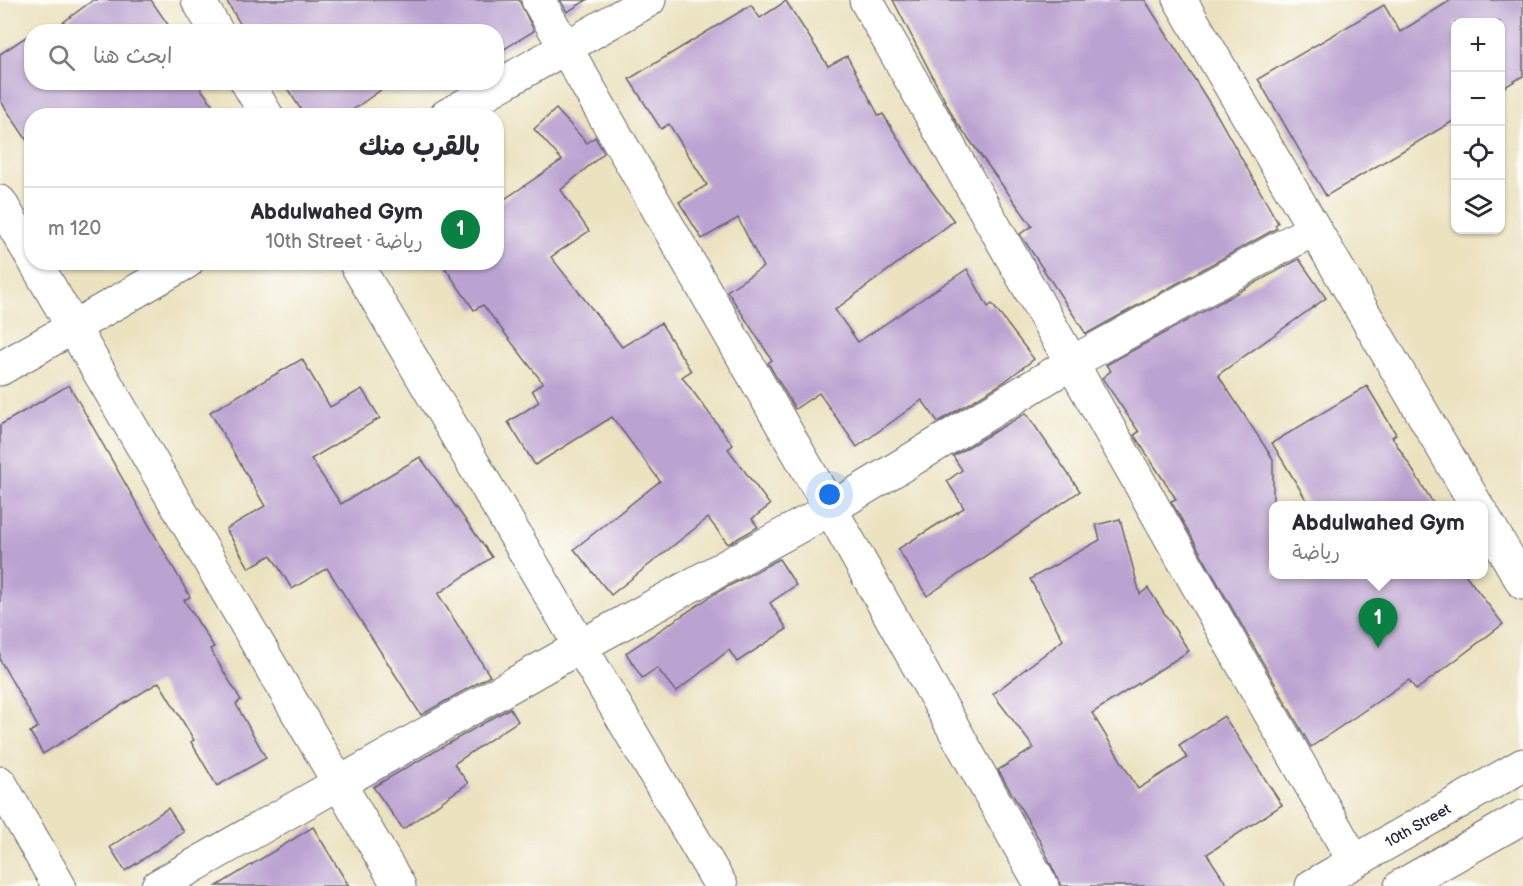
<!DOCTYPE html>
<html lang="ar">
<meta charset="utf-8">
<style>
:root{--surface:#fff;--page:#f2f2f3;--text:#2b2b33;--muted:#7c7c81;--line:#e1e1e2;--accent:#0b8043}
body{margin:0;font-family:"Balsamiq Sans","Playpen Sans Arabic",sans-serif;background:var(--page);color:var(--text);direction:rtl}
.controls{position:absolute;right:18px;top:18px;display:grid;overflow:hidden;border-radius:12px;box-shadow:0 2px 4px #0004}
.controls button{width:54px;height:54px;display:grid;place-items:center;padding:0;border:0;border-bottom:2px solid var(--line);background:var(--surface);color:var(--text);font:30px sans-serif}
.you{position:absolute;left:830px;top:495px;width:21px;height:21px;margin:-15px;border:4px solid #fff;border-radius:50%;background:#1a73e8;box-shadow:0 0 0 9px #1a73e833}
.badge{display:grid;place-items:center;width:39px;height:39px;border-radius:50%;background:var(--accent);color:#fff;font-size:20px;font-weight:700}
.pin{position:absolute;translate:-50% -50px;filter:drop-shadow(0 2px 3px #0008)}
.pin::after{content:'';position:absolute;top:32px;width:21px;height:18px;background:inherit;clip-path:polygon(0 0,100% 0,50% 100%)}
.popup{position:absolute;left:1269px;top:501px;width:219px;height:78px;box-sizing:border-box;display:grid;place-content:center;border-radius:12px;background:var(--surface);filter:drop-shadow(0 2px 4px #0005);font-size:20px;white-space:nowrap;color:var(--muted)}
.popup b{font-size:22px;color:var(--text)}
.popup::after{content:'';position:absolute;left:50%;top:100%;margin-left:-12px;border:12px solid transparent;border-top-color:var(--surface)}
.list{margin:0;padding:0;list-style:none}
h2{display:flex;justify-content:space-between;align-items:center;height:78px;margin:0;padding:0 24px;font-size:26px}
h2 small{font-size:20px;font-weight:400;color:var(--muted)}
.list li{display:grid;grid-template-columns:39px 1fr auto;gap:18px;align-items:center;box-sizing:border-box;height:84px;padding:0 24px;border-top:2px solid var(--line)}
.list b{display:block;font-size:22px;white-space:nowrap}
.list p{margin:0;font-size:20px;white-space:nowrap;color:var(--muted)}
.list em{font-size:20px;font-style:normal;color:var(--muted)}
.icon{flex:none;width:33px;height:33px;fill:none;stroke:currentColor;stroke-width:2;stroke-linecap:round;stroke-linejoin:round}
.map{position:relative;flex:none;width:1523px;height:886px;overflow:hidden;direction:ltr}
.search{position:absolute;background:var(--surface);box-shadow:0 2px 4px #0004;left:24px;top:24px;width:480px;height:66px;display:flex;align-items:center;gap:15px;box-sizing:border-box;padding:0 21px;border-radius:24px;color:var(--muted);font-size:22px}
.panel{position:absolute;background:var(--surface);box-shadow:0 2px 4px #0004;left:24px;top:108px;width:480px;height:162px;border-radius:24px;direction:rtl}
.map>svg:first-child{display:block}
.building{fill:#bba3d1}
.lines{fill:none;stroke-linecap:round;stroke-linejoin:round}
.minor-casing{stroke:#68656a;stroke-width:35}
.minor{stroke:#fff;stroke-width:33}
.labels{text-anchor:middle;stroke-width:5;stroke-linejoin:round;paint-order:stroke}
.street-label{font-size:15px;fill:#22223b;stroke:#fdfcf7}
</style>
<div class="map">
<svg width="1523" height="886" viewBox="0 0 1523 886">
<rect width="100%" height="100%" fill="#fdfcf7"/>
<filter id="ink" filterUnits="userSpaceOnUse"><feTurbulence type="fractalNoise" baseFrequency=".0167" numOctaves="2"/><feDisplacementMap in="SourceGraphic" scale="12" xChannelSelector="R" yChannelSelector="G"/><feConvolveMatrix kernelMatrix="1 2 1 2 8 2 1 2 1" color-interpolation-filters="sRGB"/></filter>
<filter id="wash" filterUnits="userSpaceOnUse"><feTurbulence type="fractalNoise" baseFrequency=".008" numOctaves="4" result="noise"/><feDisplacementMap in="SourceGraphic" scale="24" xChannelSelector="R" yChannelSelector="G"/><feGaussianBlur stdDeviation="1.35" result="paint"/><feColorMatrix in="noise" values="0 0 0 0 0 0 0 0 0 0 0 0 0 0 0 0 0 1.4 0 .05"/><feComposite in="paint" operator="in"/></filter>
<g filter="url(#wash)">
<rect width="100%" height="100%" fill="#ebe2c0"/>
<g id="blocks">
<g class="building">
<path d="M93,0H151L173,32H50Z"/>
<path d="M226,0H519L534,31L496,54V32H245Z"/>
<path d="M560,0H587L567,12Z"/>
<path d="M893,0H1145L1217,115L1278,223L1275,225L1277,228L1086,334L1020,234L1032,226L955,120Z"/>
<path d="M1451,0H1523V76L1500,90V22H1455V120L1326,196L1258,79L1384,5L1400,32Z"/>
<path d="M786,1L828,66L847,56L879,116L883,114L925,182L954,221L835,310L858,342L967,269L988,307L992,304L1034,359L1004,382L938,422L922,400L857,447L819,393L795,409L768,363L772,360L727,291L763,267L738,218L702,239L679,202L707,185L669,124L661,129L629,79L751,5L760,18Z"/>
<path d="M32,33V82H196L221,116H32V148L0,100V54Z"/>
<path d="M283,82H392L344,116H305Z"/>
<path d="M556,109L587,143L595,137L604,153L561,190L589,231L551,257L622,347L661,323L691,371L682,377L733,445L728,449L770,505L752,519L758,527L728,544L708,518L611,595L574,549L660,481L612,417L535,465L508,422L539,402L532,390L543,383L483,305L474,310L441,262H496V205L562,160L534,129Z"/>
<path d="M1299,259L1326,298L1218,375L1273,459V574H1465L1503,624L1416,690L1409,680L1311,747L1171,501L1176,499L1134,435L1139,432L1102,378L1111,371L1106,365Z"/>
<path d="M302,359L330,407L362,389L380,418L311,459L341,504L420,457L492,557L438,594L490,676L421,715L327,568L292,589L271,555L249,568L226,529L265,506L210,412Z"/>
<path d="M69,385L190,597L184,600L214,647L210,649L241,700L236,704L266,758L217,786L191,742L194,740L159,682L43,754L30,732L38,727L0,660V425Z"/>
<path d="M1367,386L1396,434L1392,437L1435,506H1310L1272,443Z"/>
<path d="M1026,413L1080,491L927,596L898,549L964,508L947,481L962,470L953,456Z"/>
<path d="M1120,519L1140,594L1148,588L1189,651L1092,713L1138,789L1187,758L1179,745L1224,716L1282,805L1207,854L1228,886H1061L1040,841L998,770L1034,748L993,694L1063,640L1030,579L1100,540L1096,525Z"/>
<path d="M779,559L796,585L770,603L787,629L737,662L729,650L676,692L657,668L642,678L626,653L716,593Z"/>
<path d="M510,708L518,721L454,764L468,783L403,829L373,787Z"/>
<path d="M168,808L184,832L125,871L110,847Z"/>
<path d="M313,827L349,886H217Z"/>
</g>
</g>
</g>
<g filter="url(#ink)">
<use href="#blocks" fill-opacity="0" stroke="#68656a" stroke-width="1.5"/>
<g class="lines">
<defs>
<g id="minor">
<path d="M198,0L217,32"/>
<path d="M538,0L830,508L1042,886"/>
<path d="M866,0L1354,861"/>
<path d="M1180,0L1477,506"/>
<path d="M247,82L267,116"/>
<path d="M446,116L649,0"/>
<path d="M0,202L32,257"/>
<path d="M35,262L399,886"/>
<path d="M355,262L721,886"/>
<path d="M0,369L187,262"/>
<path d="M1483,515L1523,583"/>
<path d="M0,783L59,886"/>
<path d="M158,886L581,646L825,512L1073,362L1314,229"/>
<path id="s1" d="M1312,886L1523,765"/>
<path d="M1401,886L1523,817"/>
</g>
</defs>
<use href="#minor" class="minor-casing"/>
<use href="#minor" class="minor"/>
</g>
</g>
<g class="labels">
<g class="street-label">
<text dy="5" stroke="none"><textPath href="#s1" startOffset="122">10th Street</textPath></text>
</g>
</g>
</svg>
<div class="controls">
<button>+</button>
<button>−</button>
<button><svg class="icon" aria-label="locate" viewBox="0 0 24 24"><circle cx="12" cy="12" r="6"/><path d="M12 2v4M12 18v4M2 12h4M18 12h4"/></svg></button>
<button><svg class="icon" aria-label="layers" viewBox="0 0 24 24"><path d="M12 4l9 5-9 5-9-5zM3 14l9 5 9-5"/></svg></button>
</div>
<div class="you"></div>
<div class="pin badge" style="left:1378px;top:648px">1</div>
<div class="popup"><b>Abdulwahed Gym</b>رياضة</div>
<div class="search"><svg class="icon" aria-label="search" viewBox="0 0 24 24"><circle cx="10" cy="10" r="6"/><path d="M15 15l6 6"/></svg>ابحث هنا</div>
<section class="panel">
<h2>بالقرب منك<small></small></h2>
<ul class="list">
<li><span class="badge">1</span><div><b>Abdulwahed Gym</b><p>رياضة · 10th Street</p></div><em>120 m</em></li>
</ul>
</section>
</div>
